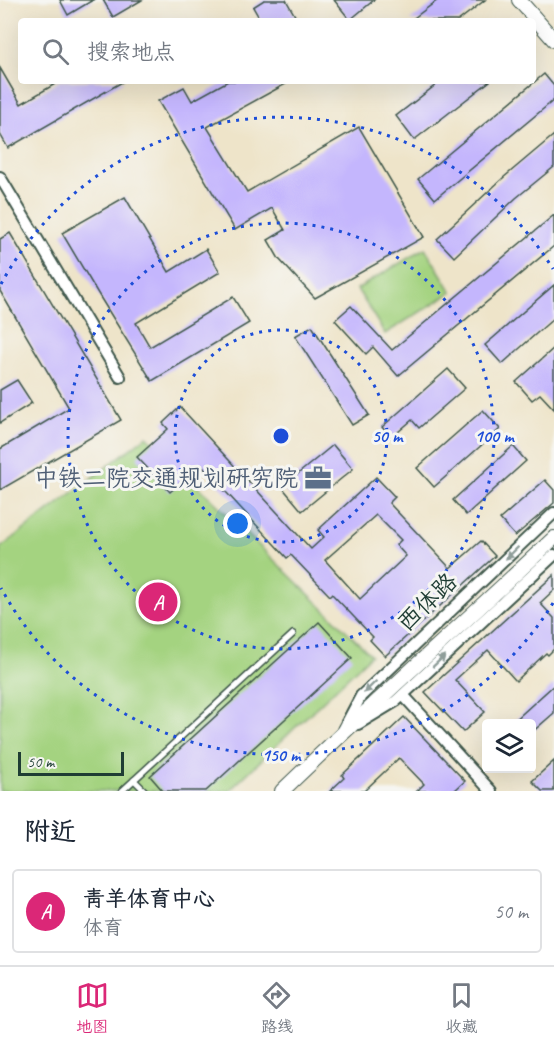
<!DOCTYPE html>
<html lang="zh">
<meta charset="utf-8">
<style>
:root{--surface:#fff;--page:#f6f6f7;--text:#1f2937;--muted:#747a83;--line:#e0e1e3;--accent:#db2777}
body{margin:0;font-family:Caveat,"LXGW WenKai TC",sans-serif;background:var(--page);color:var(--text)}
.controls{position:absolute;right:18px;bottom:18px;display:grid;overflow:hidden;border-radius:6px;box-shadow:0 6px 24px #0002}
.controls button{width:54px;height:54px;display:grid;place-items:center;padding:0;border:0;border-bottom:2px solid var(--line);background:var(--surface);color:var(--text);font:30px sans-serif}
.scale{position:absolute;left:18px;bottom:15px;width:106px;box-sizing:border-box;padding-left:6px;border:3px solid #1f3d34;border-top:0;font-size:16px;line-height:21px;white-space:nowrap;color:#1f3d34;-webkit-text-stroke:4px #f6f6f2;paint-order:stroke}
.you{position:absolute;left:238px;top:524px;width:21px;height:21px;margin:-15px;border:4px solid #fff;border-radius:50%;background:#1a73e8;box-shadow:0 0 0 9px #1a73e833}
.badge{display:grid;place-items:center;width:39px;height:39px;border-radius:50%;background:var(--accent);color:#fff;font-size:20px;font-weight:700}
.pin{position:absolute;translate:-50% -50%;border:3px solid #fff;box-shadow:0 2px 6px #0006}
.list{margin:0;padding:0;list-style:none}
h2{display:flex;justify-content:space-between;align-items:center;height:78px;margin:0;padding:0 24px;font-size:26px}
h2 small{font-size:20px;font-weight:400;color:var(--muted)}
.list li{display:grid;grid-template-columns:39px 1fr auto;gap:18px;align-items:center;box-sizing:border-box;height:84px;margin:0 12px 12px;padding:0 12px;border:2px solid var(--line);border-radius:6px}
.list b{display:block;font-size:22px;white-space:nowrap}
.list p{margin:0;font-size:20px;white-space:nowrap;color:var(--muted)}
.list em{font-size:20px;font-style:normal;color:var(--muted)}
.icon{flex:none;width:33px;height:33px;fill:none;stroke:currentColor;stroke-width:2;stroke-linecap:round;stroke-linejoin:round}
.map{position:relative;flex:none;width:554px;height:791px;overflow:hidden}
.search{position:absolute;background:var(--surface);box-shadow:0 6px 24px #0002;left:18px;right:18px;top:18px;height:66px;display:flex;align-items:center;gap:15px;box-sizing:border-box;padding:0 21px;border-radius:6px;color:var(--muted);font-size:22px}
.sheet{height:174px;background:var(--surface)}
nav{display:flex;justify-content:space-around;align-items:center;box-sizing:border-box;height:84px;border-top:2px solid var(--line);background:var(--surface);font-size:16px;color:var(--muted)}
nav a{display:grid;justify-items:center;gap:3px}
nav .on{color:var(--accent)}
.map>svg:first-child{display:block}
.green{fill:#a4d380;stroke:#62885a;stroke-width:1.5}
.building{fill:#c4b6fd;fill-rule:evenodd}
.lines{fill:none;stroke-linecap:round;stroke-linejoin:round}
.service-casing{stroke:#3e564a;stroke-width:8}
.minor-casing{stroke:#3e564a;stroke-width:14}
.tertiary-casing{stroke:#3e564a;stroke-width:16}
.service{stroke:#fff;stroke-width:5}
.minor{stroke:#fff;stroke-width:10}
.tertiary{stroke:#fff;stroke-width:14}
.oneway{fill:#8f9e9a}
.ring{fill:none;stroke:#1d4ed8;stroke-width:3;stroke-dasharray:3 6}
.labels{text-anchor:middle;stroke-width:6;stroke-linejoin:round;paint-order:stroke}
.service-label{font-size:24px;fill:#4e5e75;stroke:#f6f6f2;text-anchor:end}
.street-label{font-size:24px;fill:#1f3d34;stroke:#f6f6f2}
.centre{fill:#1d4ed8;stroke:#f6f6f2;stroke-width:3}
.ring-label{font-size:18px;text-anchor:middle;font-weight:bold;fill:#1d4ed8;stroke:#f6f6f2;stroke-width:6;stroke-linejoin:round;paint-order:stroke}
</style>
<div class="map">
<svg width="554" height="791" viewBox="0 0 554 791">
<rect width="100%" height="100%" fill="#f6f6f2"/>
<filter id="ink" filterUnits="userSpaceOnUse"><feTurbulence type="fractalNoise" baseFrequency=".0167" numOctaves="2"/><feDisplacementMap in="SourceGraphic" scale="12" xChannelSelector="R" yChannelSelector="G"/><feConvolveMatrix kernelMatrix="1 2 1 2 8 2 1 2 1" color-interpolation-filters="sRGB"/></filter>
<filter id="wash" filterUnits="userSpaceOnUse"><feTurbulence type="fractalNoise" baseFrequency=".008" numOctaves="4" result="noise"/><feDisplacementMap in="SourceGraphic" scale="24" xChannelSelector="R" yChannelSelector="G"/><feGaussianBlur stdDeviation="1.35" result="paint"/><feColorMatrix in="noise" values="0 0 0 0 0 0 0 0 0 0 0 0 0 0 0 0 0 1.4 0 .05"/><feComposite in="paint" operator="in"/></filter>
<g filter="url(#wash)">
<rect width="100%" height="100%" fill="#eee4c9"/>
<g class="green">
<path d="M425,248L452,292L385,334L357,289Z"/>
<path d="M147,436L371,655L229,791H0V548Z"/>
</g>
<g id="blocks">
<g class="building">
<path d="M60,0H93L68,15Z"/>
<path d="M103,0H142L113,17Z"/>
<path d="M264,0H286L298,21H261L253,7Z"/>
<path d="M334,0H374L350,20Z"/>
<path d="M438,0H485L458,21H410Z"/>
<path d="M0,68L21,104L60,81H124L8,148L0,134Z"/>
<path d="M544,74L554,86V100L435,199L418,179Z"/>
<path d="M228,81H291L207,127L247,192L359,127L424,237L315,298L279,259L268,240L285,230L272,208L235,230L158,101L184,87L192,101Z"/>
<path d="M441,81H490L414,140L396,116Z"/>
<path d="M554,135V167L516,198L454,257L437,239L503,178Z"/>
<path d="M125,197L169,272L206,249L220,272L136,323L150,347L233,297L249,323L152,381L100,297L62,233Z"/>
<path d="M554,215V246L398,376L373,347L366,354L335,320L351,306L392,350Z"/>
<path d="M10,233L121,420L0,490V449L69,408L0,291V239Z"/>
<path d="M554,285V318L502,364L485,345Z"/>
<path d="M312,326L369,415L352,425L295,336Z"/>
<path d="M554,348V409L540,394L532,400L516,382Z"/>
<path d="M448,369L465,388L419,428L412,420L391,438L382,427Z"/>
<path d="M17,380L32,403L0,423V390Z"/>
<path d="M180,407L311,549L324,537L318,530L376,477L395,497L389,503L450,568L481,541L495,556L385,656L370,640L373,637L332,594L330,596L291,555L287,558L201,465L170,492L137,457L168,429L163,423ZM376,515L401,540L396,545L406,556L360,599L325,560Z"/>
<path d="M483,410L500,429L434,487L417,468Z"/>
<path d="M333,445L353,469L302,511L282,487Z"/>
<path d="M513,446L526,461L466,515L453,500Z"/>
<path d="M545,480L554,490V503L515,536L500,519Z"/>
<path d="M554,575V590L540,603L554,618V649L548,655L546,653L516,681L488,650L455,680L485,712L463,732L425,692Z"/>
<path d="M319,622L352,658L206,791H163L150,776Z"/>
<path d="M554,685V713L531,733V723H512Z"/>
<path d="M404,717L465,781L454,791H417L424,784L399,758L364,791H330L344,778L342,775Z"/>
<path d="M554,761V791H542L532,781Z"/>
</g>
</g>
</g>
<g filter="url(#ink)">
<use href="#blocks" fill-opacity="0" stroke="#3e564a" stroke-width="1.5"/>
<g class="lines">
<defs>
<g id="service">
<path d="M134,780L145,791"/>
<path d="M122,791L293,634"/>
</g>
<g id="minor">
<path d="M0,177L120,377"/>
<path d="M403,695L491,791"/>
<path d="M358,724L396,701L554,555"/>
<path d="M343,730L361,696L554,513"/>
</g>
<g id="tertiary">
<path d="M519,0L554,40"/>
<path d="M282,791C371,705 464,623 554,538"/>
</g>
</defs>
<use href="#service" class="service-casing"/>
<use href="#minor" class="minor-casing"/>
<use href="#tertiary" class="tertiary-casing"/>
<use href="#service" class="service"/>
<use href="#minor" class="minor"/>
<use href="#tertiary" class="tertiary"/>
</g>
<defs><path id="oneway-solid" d="M-6-.8H1V-3.2L6.5 0L1 3.2V.8H-6Z" transform="scale(1.5)"/></defs>
<g class="oneway">
<use href="#oneway-solid" transform="translate(512 553) rotate(136)"/>
<use href="#oneway-solid" transform="translate(439 661) rotate(-43)"/>
<use href="#oneway-solid" transform="translate(370 687) rotate(136)"/>
</g>
</g>
<g class="ring">
<circle cx="281" cy="436" r="106"/>
<circle cx="281" cy="436" r="213"/>
<path d="M553 603A319 319 0 0 1 1 588M1 284A319 319 0 0 1 553 269"/>
</g>
<defs>
<symbol id="office-bare" viewBox="-9 -9 18 18"><path d="M-6-3h4V-5.5h4V-3h4V5H-6ZM-1-4.5V-3h2v-1.5ZM-6 0V1H6V0Z" fill="#5c6f8a" stroke="#f6f6f2" stroke-width="2.5" paint-order="stroke"/></symbol>
</defs>
<g fill-rule="evenodd">
<use href="#office-bare" x="299" y="459" width="38" height="38"/>
</g>
<g class="labels">
<g class="service-label">
<text x="298" y="486">中铁二院交通规划研究院</text>
</g>
<g class="street-label">
<text transform="translate(427 602) rotate(-44)" y="8">西体路</text>
</g>
</g>
<circle cx="281" cy="436" r="9" class="centre"/>
<g class="ring-label">
<text x="387" y="442">50 m</text>
<text x="494" y="442">100 m</text>
<text x="281" y="761">150 m</text>
</g>
</svg>
<div class="controls">
<button><svg class="icon" aria-label="layers" viewBox="0 0 24 24"><path d="M12 4l9 5-9 5-9-5zM3 14l9 5 9-5"/></svg></button>
</div>
<div class="scale">50 m</div>
<div class="you"></div>
<div class="pin badge" style="left:158px;top:602px">A</div>
<div class="search"><svg class="icon" aria-label="search" viewBox="0 0 24 24"><circle cx="10" cy="10" r="6"/><path d="M15 15l6 6"/></svg>搜索地点</div>
</div>
<section class="sheet">
<h2>附近<small></small></h2>
<ul class="list">
<li><span class="badge">A</span><div><b>青羊体育中心</b><p>体育</p></div><em>50 m</em></li>
</ul>
</section>
<nav>
<a class="on"><svg class="icon" aria-label="map" viewBox="0 0 24 24"><path d="M3 6l6-2 6 2 6-2v14l-6 2-6-2-6 2zM9 4v14M15 6v14"/></svg>地图</a>
<a><svg class="icon" aria-label="directions" viewBox="0 0 24 24"><path d="M12 3l9 9-9 9-9-9zM9 14v-3h6M13 9l2 2-2 2"/></svg>路线</a>
<a><svg class="icon" aria-label="saved" viewBox="0 0 24 24"><path d="M7 4h10v16l-5-4-5 4z"/></svg>收藏</a>
</nav>
